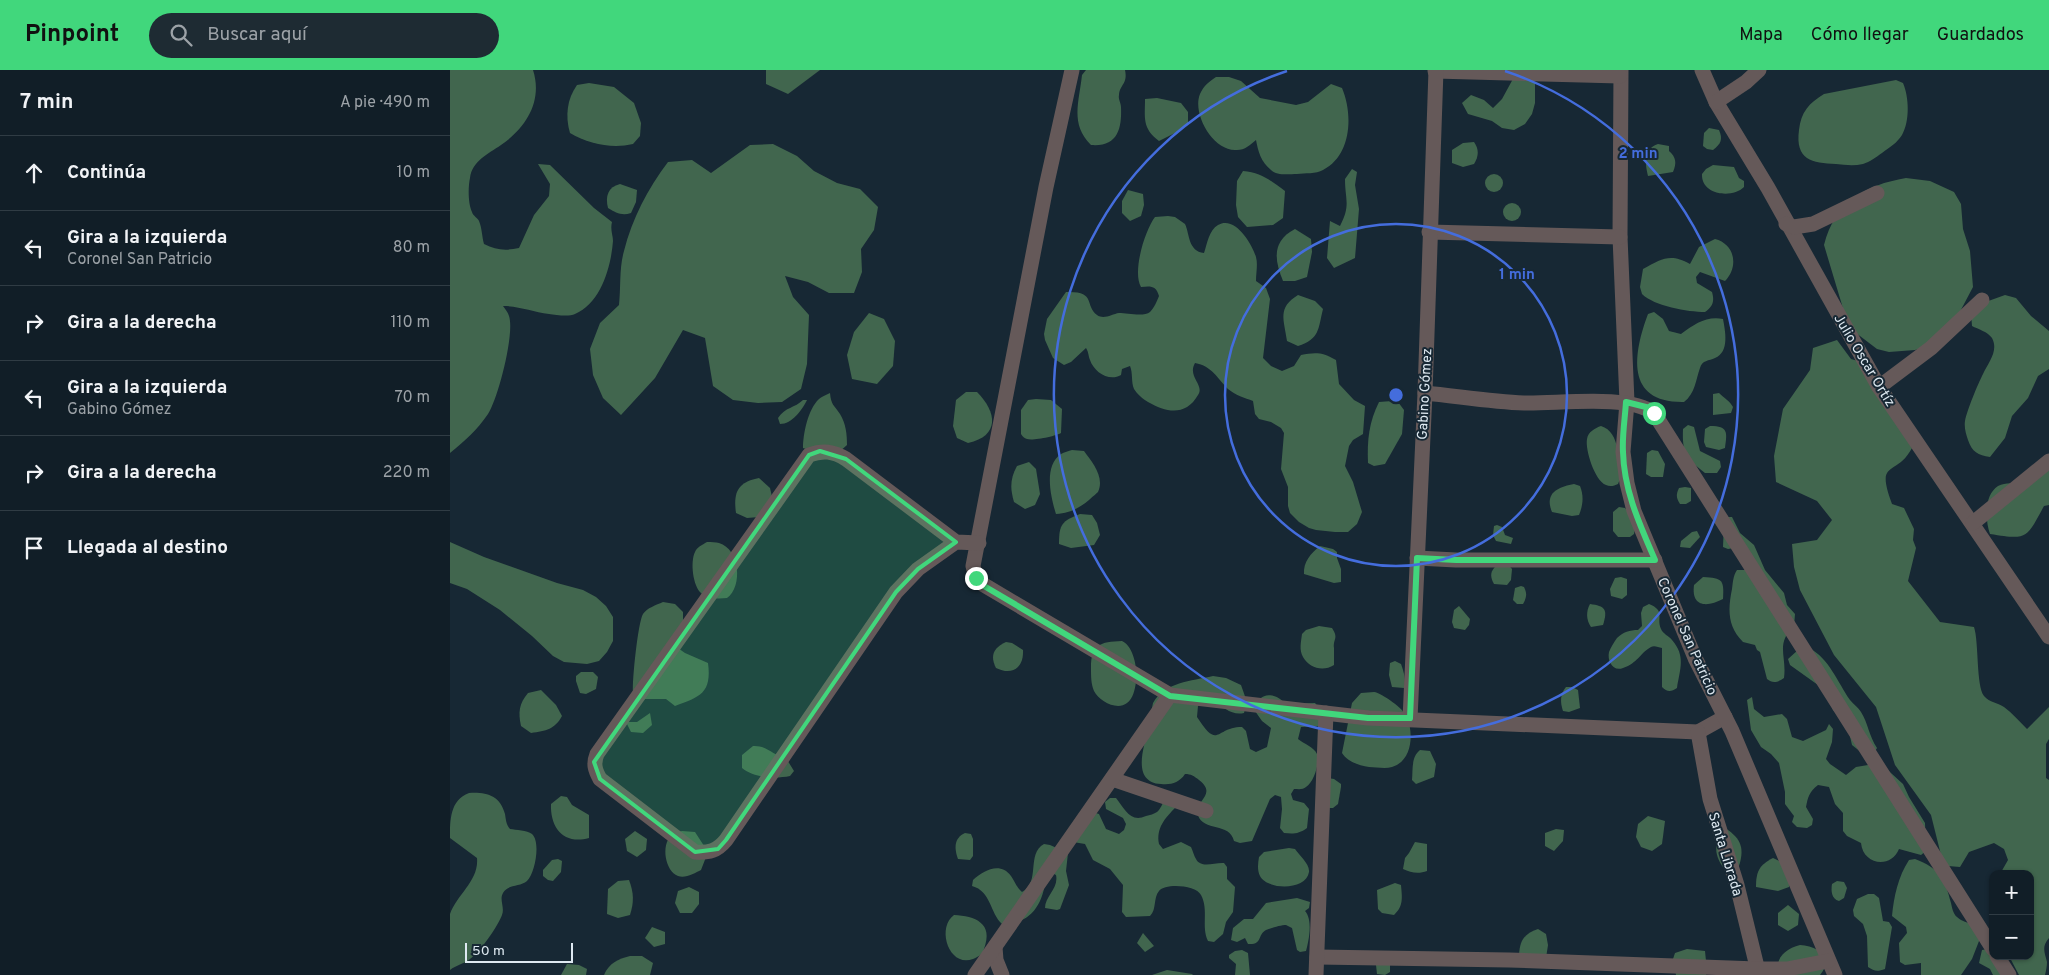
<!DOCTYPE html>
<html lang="es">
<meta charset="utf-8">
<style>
:root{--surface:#111e27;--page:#1e2b33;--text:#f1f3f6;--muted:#9ca2a7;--line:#303c44;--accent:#41d77c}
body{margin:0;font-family:Overpass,sans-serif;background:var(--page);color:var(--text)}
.controls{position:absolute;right:15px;bottom:15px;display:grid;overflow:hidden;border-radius:10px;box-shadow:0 1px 4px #0004}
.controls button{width:45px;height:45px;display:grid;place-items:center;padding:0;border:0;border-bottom:1px solid var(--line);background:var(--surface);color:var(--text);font:25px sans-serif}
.scale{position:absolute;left:15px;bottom:12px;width:108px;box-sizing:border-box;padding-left:5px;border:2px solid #dee9f1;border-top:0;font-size:14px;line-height:18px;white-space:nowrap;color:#dee9f1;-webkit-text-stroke:4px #172834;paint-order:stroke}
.stop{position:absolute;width:15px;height:15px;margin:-11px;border:4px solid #41d77c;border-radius:50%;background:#fff}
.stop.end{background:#41d77c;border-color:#fff;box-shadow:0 1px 5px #0008}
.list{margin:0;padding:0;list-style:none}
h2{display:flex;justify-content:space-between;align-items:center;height:65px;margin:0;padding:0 20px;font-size:21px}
h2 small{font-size:16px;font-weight:400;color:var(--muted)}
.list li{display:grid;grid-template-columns:32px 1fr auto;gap:15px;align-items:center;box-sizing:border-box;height:75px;padding:0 20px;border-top:1px solid var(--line)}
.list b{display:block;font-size:19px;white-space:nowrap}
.list p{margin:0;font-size:16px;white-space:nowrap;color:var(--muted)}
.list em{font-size:16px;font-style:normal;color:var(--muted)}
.icon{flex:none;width:28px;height:28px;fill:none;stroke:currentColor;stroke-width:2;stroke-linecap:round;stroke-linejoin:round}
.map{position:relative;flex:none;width:1599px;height:905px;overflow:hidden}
header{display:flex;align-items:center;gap:30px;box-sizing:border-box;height:70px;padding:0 25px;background:var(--accent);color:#111}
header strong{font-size:24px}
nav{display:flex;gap:28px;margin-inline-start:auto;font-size:18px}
.search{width:350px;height:45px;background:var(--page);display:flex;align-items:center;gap:12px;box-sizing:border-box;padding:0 18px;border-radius:28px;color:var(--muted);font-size:19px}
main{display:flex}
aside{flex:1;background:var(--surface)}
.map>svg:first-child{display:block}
.forest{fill:#41664e}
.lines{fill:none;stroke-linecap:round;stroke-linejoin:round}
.minor{stroke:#655959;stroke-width:15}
.route{stroke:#41d77c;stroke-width:6}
.marked{fill:#41d77c;fill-opacity:0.2;stroke:#41d77c;stroke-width:4;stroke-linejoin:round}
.ring{fill:none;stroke:#446ddd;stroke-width:2.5}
.labels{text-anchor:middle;stroke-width:4;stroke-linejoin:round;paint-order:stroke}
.street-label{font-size:14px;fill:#dee9f1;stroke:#172834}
.centre{fill:#446ddd;stroke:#172834;stroke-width:2.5}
.ring-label{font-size:15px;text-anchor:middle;font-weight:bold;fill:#446ddd;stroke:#172834;stroke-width:4;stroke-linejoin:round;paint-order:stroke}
</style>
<header>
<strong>Pinpoint</strong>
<div class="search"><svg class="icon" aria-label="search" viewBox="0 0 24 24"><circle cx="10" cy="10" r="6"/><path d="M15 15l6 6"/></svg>Buscar aquí</div>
<nav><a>Mapa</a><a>Cómo llegar</a><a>Guardados</a></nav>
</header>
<main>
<aside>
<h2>7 min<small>A pie · 490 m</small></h2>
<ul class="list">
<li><svg class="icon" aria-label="ahead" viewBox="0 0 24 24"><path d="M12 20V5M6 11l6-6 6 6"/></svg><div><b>Continúa</b></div><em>10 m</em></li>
<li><svg class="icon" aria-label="left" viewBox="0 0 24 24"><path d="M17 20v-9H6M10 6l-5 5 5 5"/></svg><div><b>Gira a la izquierda</b><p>Coronel San Patricio</p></div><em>80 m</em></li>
<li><svg class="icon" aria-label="right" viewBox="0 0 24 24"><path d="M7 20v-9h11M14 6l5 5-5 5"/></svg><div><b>Gira a la derecha</b></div><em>110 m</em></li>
<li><svg class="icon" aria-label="left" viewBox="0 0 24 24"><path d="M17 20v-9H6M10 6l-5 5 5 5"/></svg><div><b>Gira a la izquierda</b><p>Gabino Gómez</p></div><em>70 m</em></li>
<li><svg class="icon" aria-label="right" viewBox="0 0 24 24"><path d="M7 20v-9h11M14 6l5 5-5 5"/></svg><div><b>Gira a la derecha</b></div><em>220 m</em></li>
<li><svg class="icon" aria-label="arrive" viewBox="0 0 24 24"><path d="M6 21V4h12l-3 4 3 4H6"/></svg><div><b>Llegada al destino</b></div></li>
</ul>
</aside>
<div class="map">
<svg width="1599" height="905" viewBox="0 0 1599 905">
<rect width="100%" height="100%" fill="#172834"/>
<g class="forest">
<path d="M0,0H83C93,31 76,58 51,75C38,84 22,91 20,108C18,117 18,134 22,142C23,146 28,148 29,151C32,158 32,167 34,174C46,180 55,181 69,178L84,145L99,126L100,114L88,94L100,95L144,138L162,152C160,160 163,165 163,171C161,197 151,233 125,244C119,247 106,245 99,244C83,242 69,236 53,236C55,239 58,242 59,246C65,263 48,329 38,344C27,360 15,371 0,383Z"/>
<path d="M316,0H370L338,24L316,14Z"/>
<path d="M636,0H675C678,14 670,14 669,25C668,29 671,33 671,37C672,60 667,77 641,75C620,54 629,32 632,5Z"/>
<path d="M1076,5L1085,13V33L1082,44L1075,54L1064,60L1052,58L1042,51L1018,44L1012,33L1021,25L1034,30L1043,38L1052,29L1064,7Z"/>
<path d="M766,7H779L791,11L810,28L846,35L858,32L881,14L892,18C903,44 902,85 873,100C866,104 855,103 847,104C839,104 827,106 821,100C811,92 808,81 806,70C800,75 794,81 785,80C762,80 742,43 750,24C754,15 759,12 766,7Z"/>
<path d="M1446,10L1453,13C1459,27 1460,51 1452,65C1447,73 1440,77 1432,83C1426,87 1420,92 1413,94C1404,96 1395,95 1386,94C1362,93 1345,90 1349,60C1351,42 1359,33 1374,24Z"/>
<path d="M139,13L164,17L184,33L191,53L190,66L183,74C162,79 139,74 120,63C115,46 117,29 127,15Z"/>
<path d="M707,28L731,33L738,42V53L729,61L709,71C692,58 695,48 695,29Z"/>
<path d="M1259,58L1269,60C1273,69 1271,74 1263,80L1257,79L1253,76L1254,63Z"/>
<path d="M1024,72C1029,79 1029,86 1024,94L1013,97L1002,93V80L1013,73Z"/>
<path d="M323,74L347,86L364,101L387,113L410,119L428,137L424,160L411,179L412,202L404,223H379L358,212L335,206L343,227L359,245L357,294L351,319L332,332L308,333L283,330L263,316L255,268L233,260L205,308L171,345L153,328L143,305L140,279L150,253L169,235C171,217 169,198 174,181C182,149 198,118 218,92L242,90L261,103L300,75Z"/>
<path d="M1208,74L1219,76V81C1226,87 1227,93 1223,102L1198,106C1195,93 1193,79 1208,74Z"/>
<path d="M1263,95L1284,97L1289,108L1294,111V117C1282,129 1251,125 1252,104L1256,99Z"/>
<path d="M902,99L907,102L905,115L909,139L905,188L884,198L877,188L880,151L890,156C901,135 895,130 895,109Z"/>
<path d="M793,101C811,102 821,111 835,121L833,148L823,155L797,157L788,147L786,135L787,111Z"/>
<circle cx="1044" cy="113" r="9"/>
<path d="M1456,108L1480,111L1504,122L1511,134L1513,159L1520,181L1523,217L1504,253L1489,273L1465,280L1439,282L1427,279L1406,263L1398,255L1374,175C1385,132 1415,115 1456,108Z"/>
<path d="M170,114L187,120L186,132L181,143C172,146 166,143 158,138C155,126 158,117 170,114Z"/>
<path d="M678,120L693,124L694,135L691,146L680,151L672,143V131Z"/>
<circle cx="1062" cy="142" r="9"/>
<path d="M718,146L725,147L735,154C740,165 738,181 754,183C757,174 759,160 768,155C785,145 802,174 806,187C808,194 806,203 806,211L816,218L820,229L813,288L821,296L832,301L844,296L851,285C865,282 873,282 886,290L889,314L904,330L915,336L913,364L903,370L899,376L895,396L903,412L912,442L907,454L898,462H885L866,460L859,458L849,452L840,443L838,436V417L831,399L834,363L831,358L821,352L809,349L805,344L803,331C795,328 785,325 778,319C767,308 762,296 745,293C737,307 755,315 748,325C736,346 717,343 698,332C693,329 687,324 684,319C681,312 683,303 680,296L672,299L671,305C659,312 644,302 640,290C638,285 639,283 636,278L621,292L614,295L603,288L595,270L594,264L597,249L616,222C647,221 634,235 647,245C654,250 662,244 669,243C677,243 694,247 700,242C704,238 707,231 709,226C706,215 700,216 691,217C682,202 695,160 705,147Z"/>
<path d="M845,159L861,169L862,182L857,207L845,211H833C824,189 822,171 845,159Z"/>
<path d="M1265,169C1285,174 1289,197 1275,211L1250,202L1246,207L1247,213L1262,222C1265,232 1262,237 1255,242C1238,242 1204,236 1192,224L1190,217L1193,199C1212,189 1220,183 1240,194L1249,177Z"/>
<path d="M848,225L865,231L873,239C868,259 870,269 848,276L837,271C834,249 827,238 848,225Z"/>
<path d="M1555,225L1566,228L1581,246L1599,261V299L1588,306L1578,328L1562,346L1555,368L1540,387C1528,385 1522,382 1518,370C1516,364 1514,357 1515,351C1517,340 1528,314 1533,304C1538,293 1549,281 1542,268C1538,262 1528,259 1522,256L1521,243L1530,234Z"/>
<path d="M1204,242L1213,249L1219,261L1231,264C1245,254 1256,246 1273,249C1275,260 1280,282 1265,288C1259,291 1252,290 1250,298C1246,309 1245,324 1234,332C1175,333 1183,284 1198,244Z"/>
<path d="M419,243L434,249L445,271L443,296L427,314L402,309L397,285L404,262Z"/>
<path d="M1387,270L1401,289L1408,291L1462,378C1446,408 1425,388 1442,434L1454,438L1464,459L1463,470L1466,478L1458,511L1490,552L1524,557C1529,572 1526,616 1534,626C1540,633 1547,632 1554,637C1562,643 1569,651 1577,659L1599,637V669L1596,674V708L1599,710V868C1591,877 1595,883 1597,892C1597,896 1596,901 1595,905H1569L1559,886H1580V804H1550L1558,790L1554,779L1544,773L1519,782L1510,797L1498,796L1493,793L1481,745L1445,695L1426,637L1384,585L1350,520L1344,497L1342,474L1367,470L1382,450L1367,431L1326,412L1324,386L1333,339L1360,300L1363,278Z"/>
<path d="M516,322H527C547,342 550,366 518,373L507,368L503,356L506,330Z"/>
<path d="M380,323C381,335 384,335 390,344C396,354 397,364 397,375L388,383L364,382L353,378C353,364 358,339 369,329C371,327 376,325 380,323Z"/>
<path d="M1269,323C1274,328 1280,331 1283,337L1281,343L1263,345V324Z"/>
<path d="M586,329L601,330L612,339L611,363C606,366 583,371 577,369C574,368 573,367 571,364V340L578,330Z"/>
<path d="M353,330H357C352,340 342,354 330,354L328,348C335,337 345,338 353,330Z"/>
<path d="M942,331L948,332L954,340L952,364L935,394L924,396L918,393C917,370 919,352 929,332Z"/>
<path d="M1238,355L1244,357L1250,381L1270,391L1271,397L1267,403H1255C1236,388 1232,383 1233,359Z"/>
<path d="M1151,356C1171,362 1168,392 1170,409L1168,414C1164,416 1160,417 1156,415C1145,411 1135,380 1137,369C1138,362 1145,358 1151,356Z"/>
<path d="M1260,356C1279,356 1277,363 1275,378L1269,380L1256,377L1254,372L1255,359Z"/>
<path d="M622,380L634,381C642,392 655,407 648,422C646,424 641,428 639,430C628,439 620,443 606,444C601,428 593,396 611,384C614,382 619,381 622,380Z"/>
<path d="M1202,380L1208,381L1215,394L1213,407H1201L1196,404L1197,383Z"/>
<path d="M579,392L586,399L590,424L585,435L575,439L564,432C560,418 560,409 567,396Z"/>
<path d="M1599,394V435L1594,436C1576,469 1578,470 1540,464C1535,450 1534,425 1548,416C1556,412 1564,414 1572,411C1581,408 1591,399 1599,394Z"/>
<path d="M309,408L320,418L323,431L309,447L297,448L286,443C283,422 288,412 309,408Z"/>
<path d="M1124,414L1130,416C1134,426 1133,435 1129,445L1122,446L1102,442C1094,423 1108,417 1124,414Z"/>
<path d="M1235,417L1241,418V431L1236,434H1230C1226,428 1226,424 1229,418Z"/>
<path d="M1169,437L1175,438L1186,452L1184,464L1180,467H1168L1163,461V442Z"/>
<path d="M630,444L642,445L647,453L650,465L644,475L621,478L609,474C609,454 612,451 630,444Z"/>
<path d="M1277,447H1282L1290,463L1304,475L1315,500L1334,523L1337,535L1345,544L1344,556C1325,574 1337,586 1334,608C1328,612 1323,614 1317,609L1310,582L1307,580L1305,575L1293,572C1277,556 1278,539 1282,519C1283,512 1283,506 1287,500H1300L1284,478L1278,479L1273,477L1274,452Z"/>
<path d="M1047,455L1052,457L1055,465L1063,468L1061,474L1046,471L1043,465L1044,456Z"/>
<path d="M1247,461L1250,467L1240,478L1230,477L1231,471L1242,462Z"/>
<path d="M0,472L34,487L107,513L133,520L146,527L156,536L163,547V571L157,582L149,591L137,594L114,592L103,586L82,566L50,540L17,519L0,513Z"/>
<path d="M257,472C261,472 266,472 269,473C290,479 293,517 277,528C269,529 257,529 251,523C243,516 240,492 245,482C247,477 252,475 257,472Z"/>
<path d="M870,476L883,479L887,482V488L891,499V512L884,513L854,504C853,492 861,483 870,476Z"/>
<path d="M1055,491L1062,499L1061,510L1057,515L1044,514C1037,502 1044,496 1055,491Z"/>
<path d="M1171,507L1177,509V525L1172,529L1161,526L1160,519L1165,508Z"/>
<path d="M1253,507C1273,508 1274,510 1273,529C1258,537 1241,538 1244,515Z"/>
<path d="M1071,516L1074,517C1077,523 1077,527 1073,534H1067L1063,530L1065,518Z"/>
<path d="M213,532L225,534L233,542V555L225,576L235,583L258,593C262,623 250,627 225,636L216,629H192L183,622C182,611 188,552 193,544C197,538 206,535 213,532Z"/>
<path d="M1140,534C1155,536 1158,539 1153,555L1141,557C1136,550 1136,541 1140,534Z"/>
<path d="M1199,534C1216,541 1206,547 1211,559C1213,564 1219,566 1222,570C1236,586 1230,599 1227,618C1221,622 1217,622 1212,617V578C1208,577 1204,575 1201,577C1190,583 1188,593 1173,598C1163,602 1157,591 1159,582C1161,577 1164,572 1167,568C1173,562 1180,560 1188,560L1192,556L1191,543L1193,537Z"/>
<path d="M1009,536L1020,549L1019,555L1015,560L1004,558L1002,552L1004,540Z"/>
<path d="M869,556L882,558C889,569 883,568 884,578C884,584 884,589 884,595C873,602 859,598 853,587C849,580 851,572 852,564L856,560Z"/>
<path d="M672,571C684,576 688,601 686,612C685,619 683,629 677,633C667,641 649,631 644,621C641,614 641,606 641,598C641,574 650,572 672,571Z"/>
<path d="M556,572L562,573L573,580C574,598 562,606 546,598C540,586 543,578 556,572Z"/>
<path d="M1359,578C1379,588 1388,613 1400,630C1404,635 1408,637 1411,642C1418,653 1419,666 1427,678L1424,683H1412L1402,675L1399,662L1389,646L1383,640L1379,630L1368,615L1340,595L1338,589L1348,580Z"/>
<path d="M945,591L951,594C954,602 956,610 954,618L942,617L939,605L940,593Z"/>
<path d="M131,602H143L148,607L146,619L136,624L130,623L126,611V606Z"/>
<path d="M763,606L776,608L791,615L797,632L794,643C782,646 773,637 763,630L748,636L747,647C769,681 765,657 792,657L796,661L800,679L806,682L817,677L821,658L812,651L805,641C807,637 808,632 810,629C817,621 831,627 835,634L865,633L870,639L869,656L851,657L848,669C854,674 864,677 867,684C870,693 864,712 856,717C853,720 848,719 844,719L841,724L843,730L854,733L859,739L857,758C849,764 843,764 834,763L830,758L832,739L831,727L825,725L820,729L802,771L790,773L784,771C780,752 753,762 748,745C744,730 768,725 749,710C744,706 741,704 735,704C729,713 721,715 711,714C681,712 694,677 698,660C700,651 701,642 703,633C715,612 741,611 763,606Z"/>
<path d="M1116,617H1122L1128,620L1130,638L1119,642L1113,641C1110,632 1110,624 1116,617Z"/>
<path d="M91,620L106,635L112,646C105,659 96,661 81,663L71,656C68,642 69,634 78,623Z"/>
<path d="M924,622C932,623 954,639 957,647C964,664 962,691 942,697C935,699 926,697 919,697C909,696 897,691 892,683L902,633L911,623Z"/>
<path d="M1302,627L1304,639L1314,647L1332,644L1337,649L1342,667L1353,671L1376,660L1379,654L1383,659L1382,672L1376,689L1380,694L1396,705L1406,697L1430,693L1453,714L1459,727L1475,753L1476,781L1471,785L1449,779C1441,799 1413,795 1411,773L1397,766L1393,761V743L1385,734L1379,717L1368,715C1359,722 1358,727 1356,737L1363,749L1362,755L1357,758L1347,757L1342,752L1344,746L1335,734V722L1329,693L1321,684L1311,677L1301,660L1297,630Z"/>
<path d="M200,643L202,655L193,663L181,662L176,652H187Z"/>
<path d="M303,676C317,675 323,686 336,688L344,701L340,706C325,709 304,708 292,698V685Z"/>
<path d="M970,680L980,681L986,694L984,707L966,714L962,710C963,700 961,687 970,680Z"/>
<path d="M878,708L884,709L891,714V717L888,734L883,738H874Z"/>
<path d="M19,723C36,722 50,725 55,744C56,750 56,754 60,759C66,760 77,760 82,764C91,772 85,803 77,811C70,817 58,814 53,823C49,830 55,837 52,845C48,856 30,882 20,889C14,894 6,895 0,900V844C7,824 29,811 27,788L0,768C0,750 0,730 19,723Z"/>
<path d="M111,726L117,727L122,735L139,745V768C114,775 100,758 101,734Z"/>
<path d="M660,728H666C675,739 680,753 696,746C700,745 704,744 707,742C711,739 712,733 716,729L726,737C715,748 706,758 709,774L713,779L731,772L741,777C743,781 744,786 746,789C751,799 765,792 774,793L777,797V809L785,817L783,842L776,852L773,864L764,872L758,871C751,857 759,840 751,825C746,815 715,813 709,821C703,828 707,839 700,846L676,847L672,842L673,815L660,799L643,790L635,774L623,772L642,742L649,744L656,759L669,764L674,760L676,754L673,748L656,739L655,732Z"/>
<path d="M1198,746L1215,751L1212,774L1202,781L1191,777L1186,767L1188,754Z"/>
<path d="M1275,758C1292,769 1295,779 1288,799L1278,804C1265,788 1261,775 1275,758Z"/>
<path d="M1106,759L1114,760L1113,771L1104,781L1095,776V763Z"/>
<path d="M185,761L197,769L196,780L187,787L177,781L175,769Z"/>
<path d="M232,761L245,762L258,782L251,800C245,803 235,809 228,806C215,801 211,775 221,766C224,763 229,762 232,761Z"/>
<path d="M515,763L521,764L523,769V786L520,790L508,789C504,778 504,768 515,763Z"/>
<path d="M965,772L977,774V801C969,804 961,803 953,799L955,788L959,783Z"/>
<path d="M594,774L600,775L618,783L616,801L619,815L610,839L607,840L595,838C595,826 609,818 606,805L600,802L596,805C594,832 583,854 552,854C540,843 541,821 522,816L523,810C533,801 550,791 561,806C565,812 567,818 572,822C591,812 576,784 594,774Z"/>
<path d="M839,778L845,779C849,785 860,794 859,802C856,821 817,820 810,806C807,800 808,793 809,787L814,782Z"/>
<path d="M1323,788C1338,795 1341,799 1339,817L1328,821L1306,817C1306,802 1309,795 1323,788Z"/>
<path d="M108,789L112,791L111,802L103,811L98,810L93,806V800L102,790Z"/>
<path d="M1465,789C1489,798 1495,809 1501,833C1502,837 1503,844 1507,847C1519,857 1520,847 1531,866L1522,889L1511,905H1471V893L1455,895L1450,892L1449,873L1457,863L1456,857L1442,846C1444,826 1448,807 1459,790Z"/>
<path d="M1543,809V872L1539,822Z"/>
<path d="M179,810C184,823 184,832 180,845L168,848L157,844L158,819L168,811Z"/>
<path d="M1387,811L1394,812L1397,818L1394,828L1389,831C1381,829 1381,820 1382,814Z"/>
<path d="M945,813L951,815C952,827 954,836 944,845L932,843L928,839L927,820Z"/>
<path d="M239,817L249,822V834L242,843H230L225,833L228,821Z"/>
<path d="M1418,824H1424L1429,828L1433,851L1439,852L1442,857L1435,899C1427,902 1424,901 1418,897L1417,866L1413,854L1404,846L1403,840L1407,829Z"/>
<path d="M847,828L860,832L859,838L855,841C863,850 859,870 856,881L850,882L847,880L842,858L836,855C831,855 821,858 816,860C807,865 813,875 798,874L795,868L787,872L781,870L783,858L794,849H803L816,833Z"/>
<path d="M1338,835L1349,844L1348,855L1338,861L1328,855V843Z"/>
<path d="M504,845C525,846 544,853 534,879C533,884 528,887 523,889C499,898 486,858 504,845Z"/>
<path d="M202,857L215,862V874L204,877L195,868Z"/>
<path d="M1088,859L1096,864L1098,875L1096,888L1069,885C1070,870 1074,864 1088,859Z"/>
<path d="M693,863L704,876L695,882L687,873Z"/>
<path d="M1350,875C1367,876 1385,887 1370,905H1329C1324,888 1335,879 1350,875Z"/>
<path d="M1237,879L1255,881L1257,901L1256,905H1226L1223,889L1225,883Z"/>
<path d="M1538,879L1557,905H1543L1540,899L1529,893L1532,880Z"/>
<path d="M785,881L792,880L798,883L800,905H785L786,894L779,888V885Z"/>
<path d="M180,886H192L203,893L200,905H154C159,893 168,889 180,886Z"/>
<path d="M117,894L129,895L137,899L136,905H111Z"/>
<path d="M940,894V902L935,905L927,904L926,895Z"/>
<path d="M717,900L742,904L743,905H702Z"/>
</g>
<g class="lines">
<g class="minor">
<path d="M622,0L596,117L523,496L526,508L534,515L720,625L918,648L1248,662L1275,647"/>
<path d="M1171,0L1170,167L1177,332L1173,382L1177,413L1184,441L1245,588L1282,661L1385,905"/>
<path d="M1252,0L1266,32L1318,118L1429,317L1599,567"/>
<path d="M985,1L1170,6"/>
<path d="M1266,32L1296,12L1309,0"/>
<path d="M1336,154L1344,157L1363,154L1427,123"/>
<path d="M979,162L1170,167"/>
<path d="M1429,317L1481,278L1532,230"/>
<path d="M975,323C1007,326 1041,332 1074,333C1108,334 1178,324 1204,343L1543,879"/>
<path d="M1523,453L1599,391"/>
<path d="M506,472L396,389C383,381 373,380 359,385L147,684C143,694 145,700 150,709L245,782C259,783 267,781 276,770L446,522L468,499L506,472L529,473"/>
<path d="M967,488L1006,490H1205"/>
<path d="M960,649L975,323L986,0"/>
<path d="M1248,662L1260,729L1287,815L1309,905"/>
<path d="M662,709L756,741"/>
<path d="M545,877L546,890L552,905"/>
<path d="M1547,886L1559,905"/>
<path d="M867,887L1059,890L1307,899H1337L1378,891"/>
<path d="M525,905L720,625"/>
<path d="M866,905L876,643"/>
</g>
</g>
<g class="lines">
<path class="route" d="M526,508L534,516L720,626L918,648H960L967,488L1006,490H1205C1190,455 1174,421 1173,382C1172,366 1175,348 1176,332L1196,337L1204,343"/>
</g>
<path class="marked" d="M370,381L396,389L506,472L468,499L446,522L276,770L268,779L245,782L150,709L144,692L359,385Z"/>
<g class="ring">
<circle cx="946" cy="325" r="171"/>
<path d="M1055 1A342 342 0 1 1 837 1"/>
</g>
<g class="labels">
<g class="street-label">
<text transform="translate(1415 290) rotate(59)" y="5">Julio Oscar Ortíz</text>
<text transform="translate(974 324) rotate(-87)" y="5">Gabino Gómez</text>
<text transform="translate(1238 566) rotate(66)" y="5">Coronel San Patricio</text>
<text transform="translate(1276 784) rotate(73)" y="5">Santa Librada</text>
</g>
</g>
<circle cx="946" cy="325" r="8" class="centre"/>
<g class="ring-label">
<text x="1188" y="88">2 min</text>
<text x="1067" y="209">1 min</text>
</g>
</svg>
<div class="controls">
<button>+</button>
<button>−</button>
</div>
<div class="scale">50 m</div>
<div class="stop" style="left:1204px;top:343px"></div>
<div class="stop end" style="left:526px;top:508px"></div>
</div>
</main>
